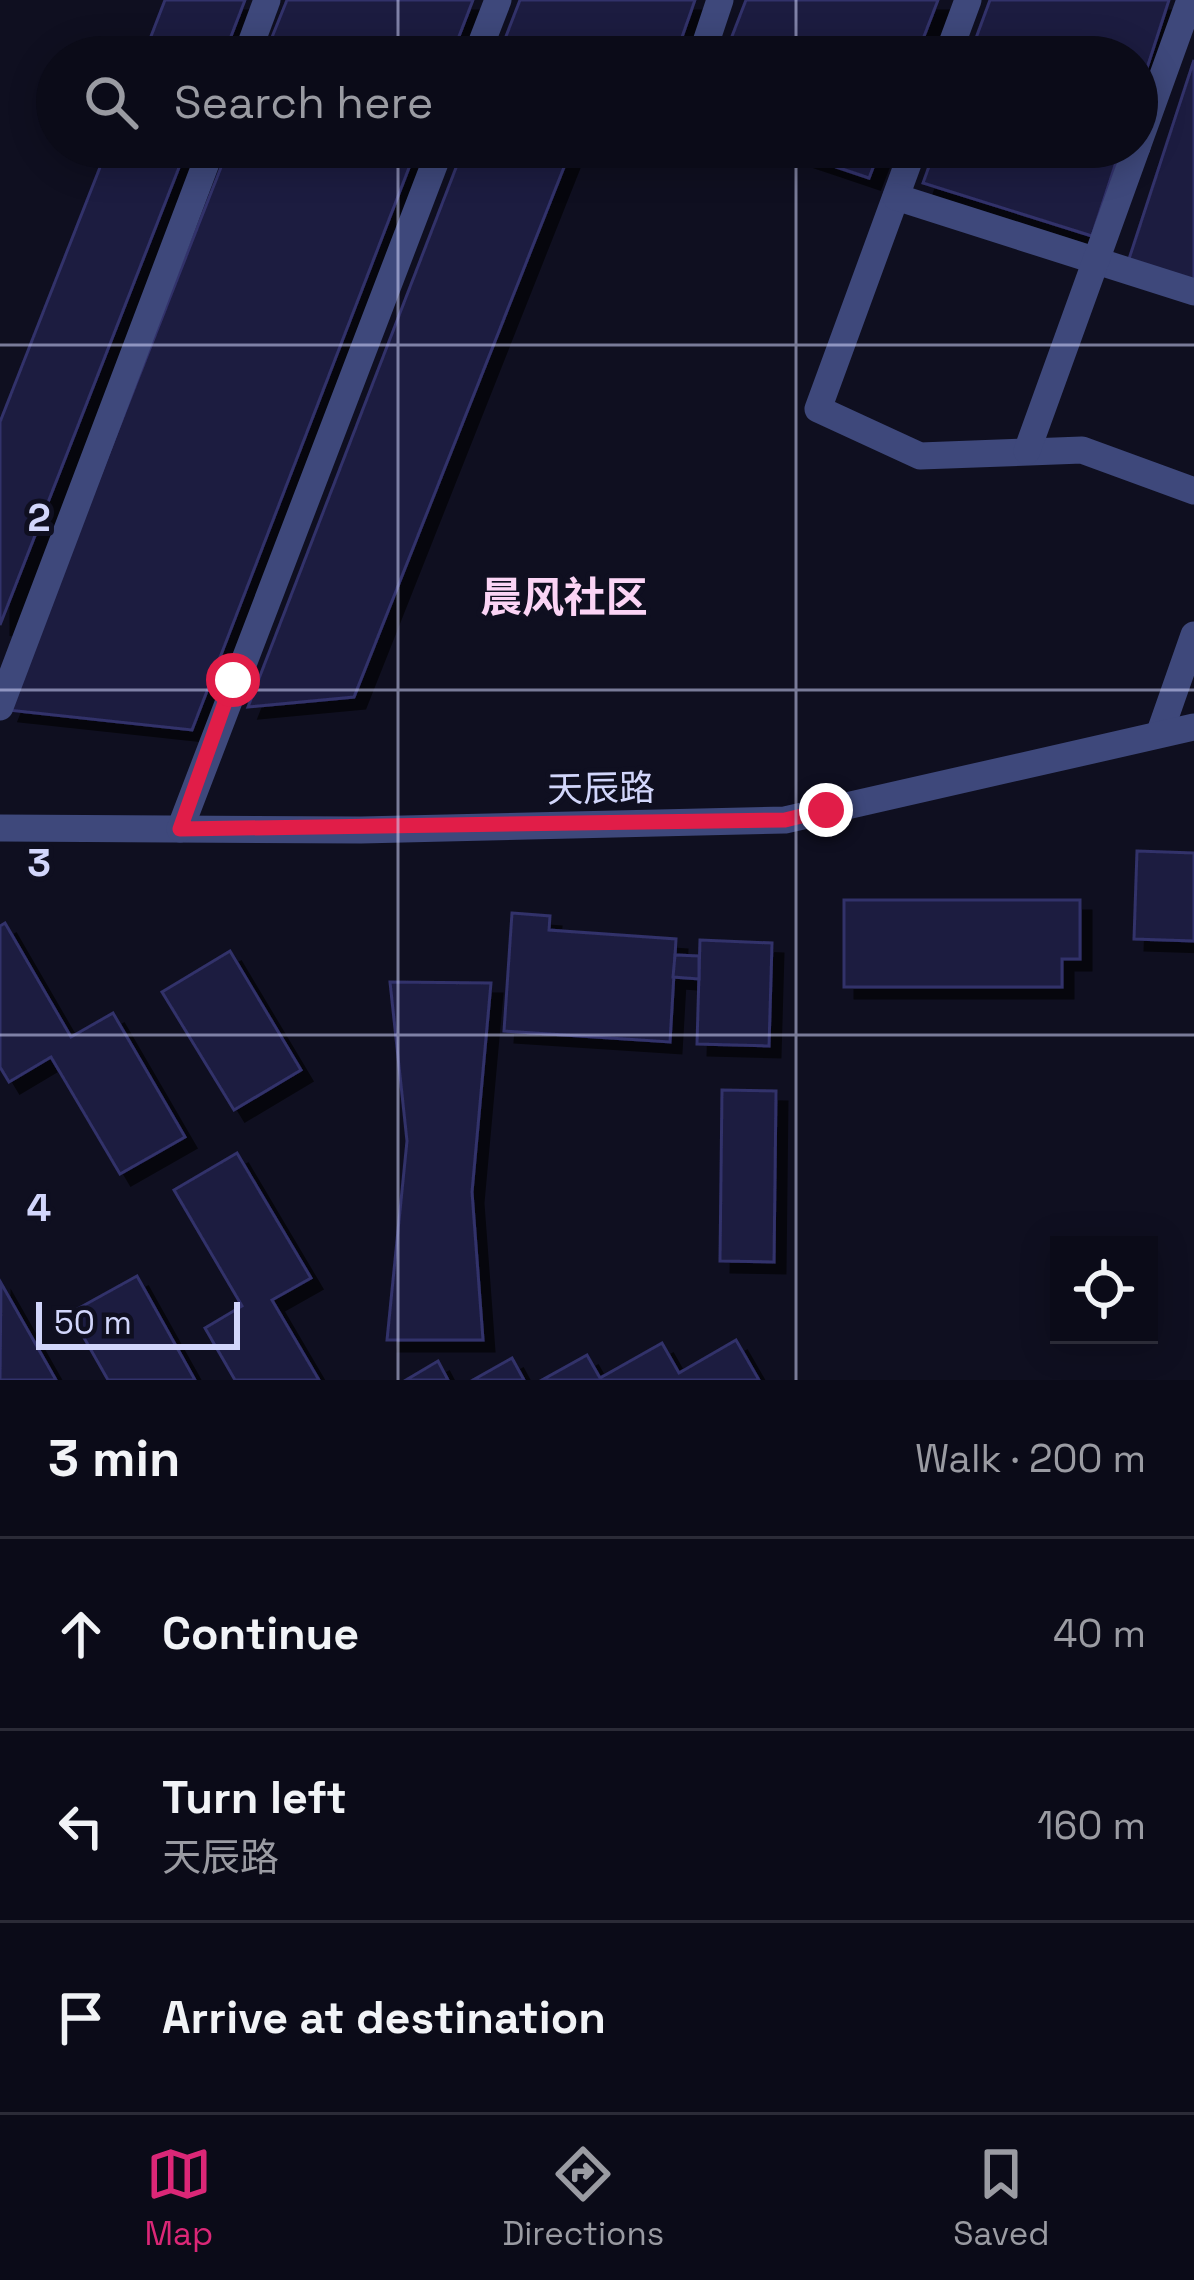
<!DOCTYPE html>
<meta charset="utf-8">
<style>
:root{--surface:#0b0b18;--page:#141421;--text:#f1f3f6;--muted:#9a9ba2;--line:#2b2b37;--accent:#db2777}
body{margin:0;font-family:"Space Grotesk","Noto Sans SC",sans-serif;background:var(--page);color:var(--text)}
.controls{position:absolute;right:36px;bottom:36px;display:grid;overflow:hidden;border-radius:0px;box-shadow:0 6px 30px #0003}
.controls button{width:108px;height:108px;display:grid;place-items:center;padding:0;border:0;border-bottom:3px solid var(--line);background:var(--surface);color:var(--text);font:60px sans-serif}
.scale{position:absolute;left:36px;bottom:30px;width:204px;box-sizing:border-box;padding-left:12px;border:6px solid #d2d6fb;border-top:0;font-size:33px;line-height:42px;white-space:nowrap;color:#d2d6fb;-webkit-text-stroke:9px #0f0f20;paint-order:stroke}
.stop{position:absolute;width:36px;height:36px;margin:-27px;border:9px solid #e11d48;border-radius:50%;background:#fff}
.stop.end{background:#e11d48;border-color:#fff;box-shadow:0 3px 12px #0008}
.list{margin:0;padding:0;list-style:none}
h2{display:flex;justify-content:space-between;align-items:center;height:156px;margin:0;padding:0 48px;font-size:51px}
h2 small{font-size:39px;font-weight:400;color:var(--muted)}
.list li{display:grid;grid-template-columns:78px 1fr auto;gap:36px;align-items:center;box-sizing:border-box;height:192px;padding:0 48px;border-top:3px solid var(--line)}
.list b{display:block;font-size:45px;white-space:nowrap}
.list p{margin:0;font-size:39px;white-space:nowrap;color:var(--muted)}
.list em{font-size:39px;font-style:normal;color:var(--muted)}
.icon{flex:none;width:66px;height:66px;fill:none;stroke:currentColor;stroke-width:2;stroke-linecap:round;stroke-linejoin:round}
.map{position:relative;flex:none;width:1194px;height:1380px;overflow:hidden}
.search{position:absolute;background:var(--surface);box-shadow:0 6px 30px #0003;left:36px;right:36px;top:36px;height:132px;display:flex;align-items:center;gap:30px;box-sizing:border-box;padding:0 42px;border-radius:66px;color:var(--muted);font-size:45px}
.sheet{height:732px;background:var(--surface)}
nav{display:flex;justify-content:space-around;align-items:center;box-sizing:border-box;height:168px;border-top:3px solid var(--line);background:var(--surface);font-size:33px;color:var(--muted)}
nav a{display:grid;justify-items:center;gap:6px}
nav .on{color:var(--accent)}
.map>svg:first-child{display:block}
.building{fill:#1d1d40;stroke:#31316a;stroke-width:3;filter:url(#shadow)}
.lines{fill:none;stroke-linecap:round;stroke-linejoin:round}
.minor{stroke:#3e487b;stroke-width:27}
.route{stroke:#e11d48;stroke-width:15}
.grid{fill:none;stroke:#d2d6fb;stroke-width:3;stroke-opacity:0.55}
.labels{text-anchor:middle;stroke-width:10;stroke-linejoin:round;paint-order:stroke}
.street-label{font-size:36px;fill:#d2d6fb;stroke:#0f0f20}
.quarter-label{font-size:42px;font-weight:bold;fill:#fbd4f5;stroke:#0f0f20}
.grid-label{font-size:39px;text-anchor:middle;font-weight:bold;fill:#d2d6fb;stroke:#0f0f20;stroke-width:10;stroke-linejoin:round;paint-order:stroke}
</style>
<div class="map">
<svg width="1194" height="1380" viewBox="0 0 1194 1380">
<defs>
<filter id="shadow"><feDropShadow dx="11" dy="11" stdDeviation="0" flood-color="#0009"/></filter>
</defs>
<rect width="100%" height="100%" fill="#0f0f20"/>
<g class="building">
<path d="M165,0H245L223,57H143Z"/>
<path d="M287,0H473L451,57H264Z"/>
<path d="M520,0H695L675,57H498Z"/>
<path d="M746,0H938L916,57H724Z"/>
<path d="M990,0H1169L1137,99V57H969Z"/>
<path d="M1194,60V285L1128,262Z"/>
<path d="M108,147H187L0,625V422Z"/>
<path d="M229,147H417L192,730L8,710Z"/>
<path d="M464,147H572L354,697L248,707Z"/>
<path d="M777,147H881L869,178Z"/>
<path d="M936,147H1121L1092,236L923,183Z"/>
<path d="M1137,851L1194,853V941L1134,939Z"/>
<path d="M844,900H1080V959H1062V987H844Z"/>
<path d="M512,913L550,916L549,930L676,939L670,1042L504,1031Z"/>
<path d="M5,923L71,1037L113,1013L185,1137L120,1174L51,1057L9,1082L0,1067V926Z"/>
<path d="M700,940L772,943L769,1046L697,1044Z"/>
<path d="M230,951L301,1070L234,1110L162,992Z"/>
<path d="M675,955L699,956V979L673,977Z"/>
<path d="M390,982L491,983L472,1192L483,1340H387L407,1141Z"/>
<path d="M722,1090L776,1091L774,1262L720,1261Z"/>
<path d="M237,1153L311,1278L272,1300L319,1380H235L205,1328L242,1306L174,1190Z"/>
<path d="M137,1276L195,1380H108L70,1313Z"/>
<path d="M1,1283L56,1380H0Z"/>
<path d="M736,1340L759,1380H542L587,1355L600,1378L662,1343L679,1373Z"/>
<path d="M512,1358L524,1380H473Z"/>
<path d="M438,1361L448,1380H406Z"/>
</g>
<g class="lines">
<g class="minor">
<path d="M246,57L267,0"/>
<path d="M476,57L498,0"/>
<path d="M701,57L720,0"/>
<path d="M947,57L968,0"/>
<path d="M914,147L818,409L920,456L1082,450L1194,491"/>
<path d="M1137,147L1190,0"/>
<path d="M896,197L1194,292"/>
<path d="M1027,451L1137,147"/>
<path d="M0,707L212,147"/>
<path d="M1160,732L1194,635"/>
<path d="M0,828L361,830L785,820L1194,727"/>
<path d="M180,829L441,147"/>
</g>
</g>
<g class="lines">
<path class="route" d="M233,680L180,829L785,820L826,810"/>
</g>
<path class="grid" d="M398,0V57M796,0V57M398,147V1380M796,147V1380M0,345H1194M0,690H1194M0,1035H1194"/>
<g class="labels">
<g class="street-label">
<text transform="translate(601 788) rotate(-1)" y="13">天辰路</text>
</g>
<g class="quarter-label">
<text x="564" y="612">晨风社区</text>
</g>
</g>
<g class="grid-label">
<text x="39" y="531">2</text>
<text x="39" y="876">3</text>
<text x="39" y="1221">4</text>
</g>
</svg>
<div class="controls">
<button><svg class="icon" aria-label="locate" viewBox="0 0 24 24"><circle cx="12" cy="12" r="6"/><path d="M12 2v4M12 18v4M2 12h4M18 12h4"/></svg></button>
</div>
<div class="scale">50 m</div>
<div class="stop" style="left:233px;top:680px"></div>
<div class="stop end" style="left:826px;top:810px"></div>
<div class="search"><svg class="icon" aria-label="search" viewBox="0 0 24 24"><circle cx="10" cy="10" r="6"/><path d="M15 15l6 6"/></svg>Search here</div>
</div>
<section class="sheet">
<h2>3 min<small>Walk · 200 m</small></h2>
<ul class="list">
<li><svg class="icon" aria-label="ahead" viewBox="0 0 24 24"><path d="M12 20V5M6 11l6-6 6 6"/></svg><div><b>Continue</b></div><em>40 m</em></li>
<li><svg class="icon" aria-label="left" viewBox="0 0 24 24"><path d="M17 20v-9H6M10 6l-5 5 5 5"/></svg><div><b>Turn left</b><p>天辰路</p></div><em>160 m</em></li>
<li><svg class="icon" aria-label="arrive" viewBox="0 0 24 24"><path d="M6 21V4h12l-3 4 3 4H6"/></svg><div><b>Arrive at destination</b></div></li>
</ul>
</section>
<nav>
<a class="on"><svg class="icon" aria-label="map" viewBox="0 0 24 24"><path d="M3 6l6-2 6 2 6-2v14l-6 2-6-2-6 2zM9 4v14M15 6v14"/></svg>Map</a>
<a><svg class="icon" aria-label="directions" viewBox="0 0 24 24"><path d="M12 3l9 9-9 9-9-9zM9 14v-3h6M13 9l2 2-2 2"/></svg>Directions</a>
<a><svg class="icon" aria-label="saved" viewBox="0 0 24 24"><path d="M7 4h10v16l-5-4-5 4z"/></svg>Saved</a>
</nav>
